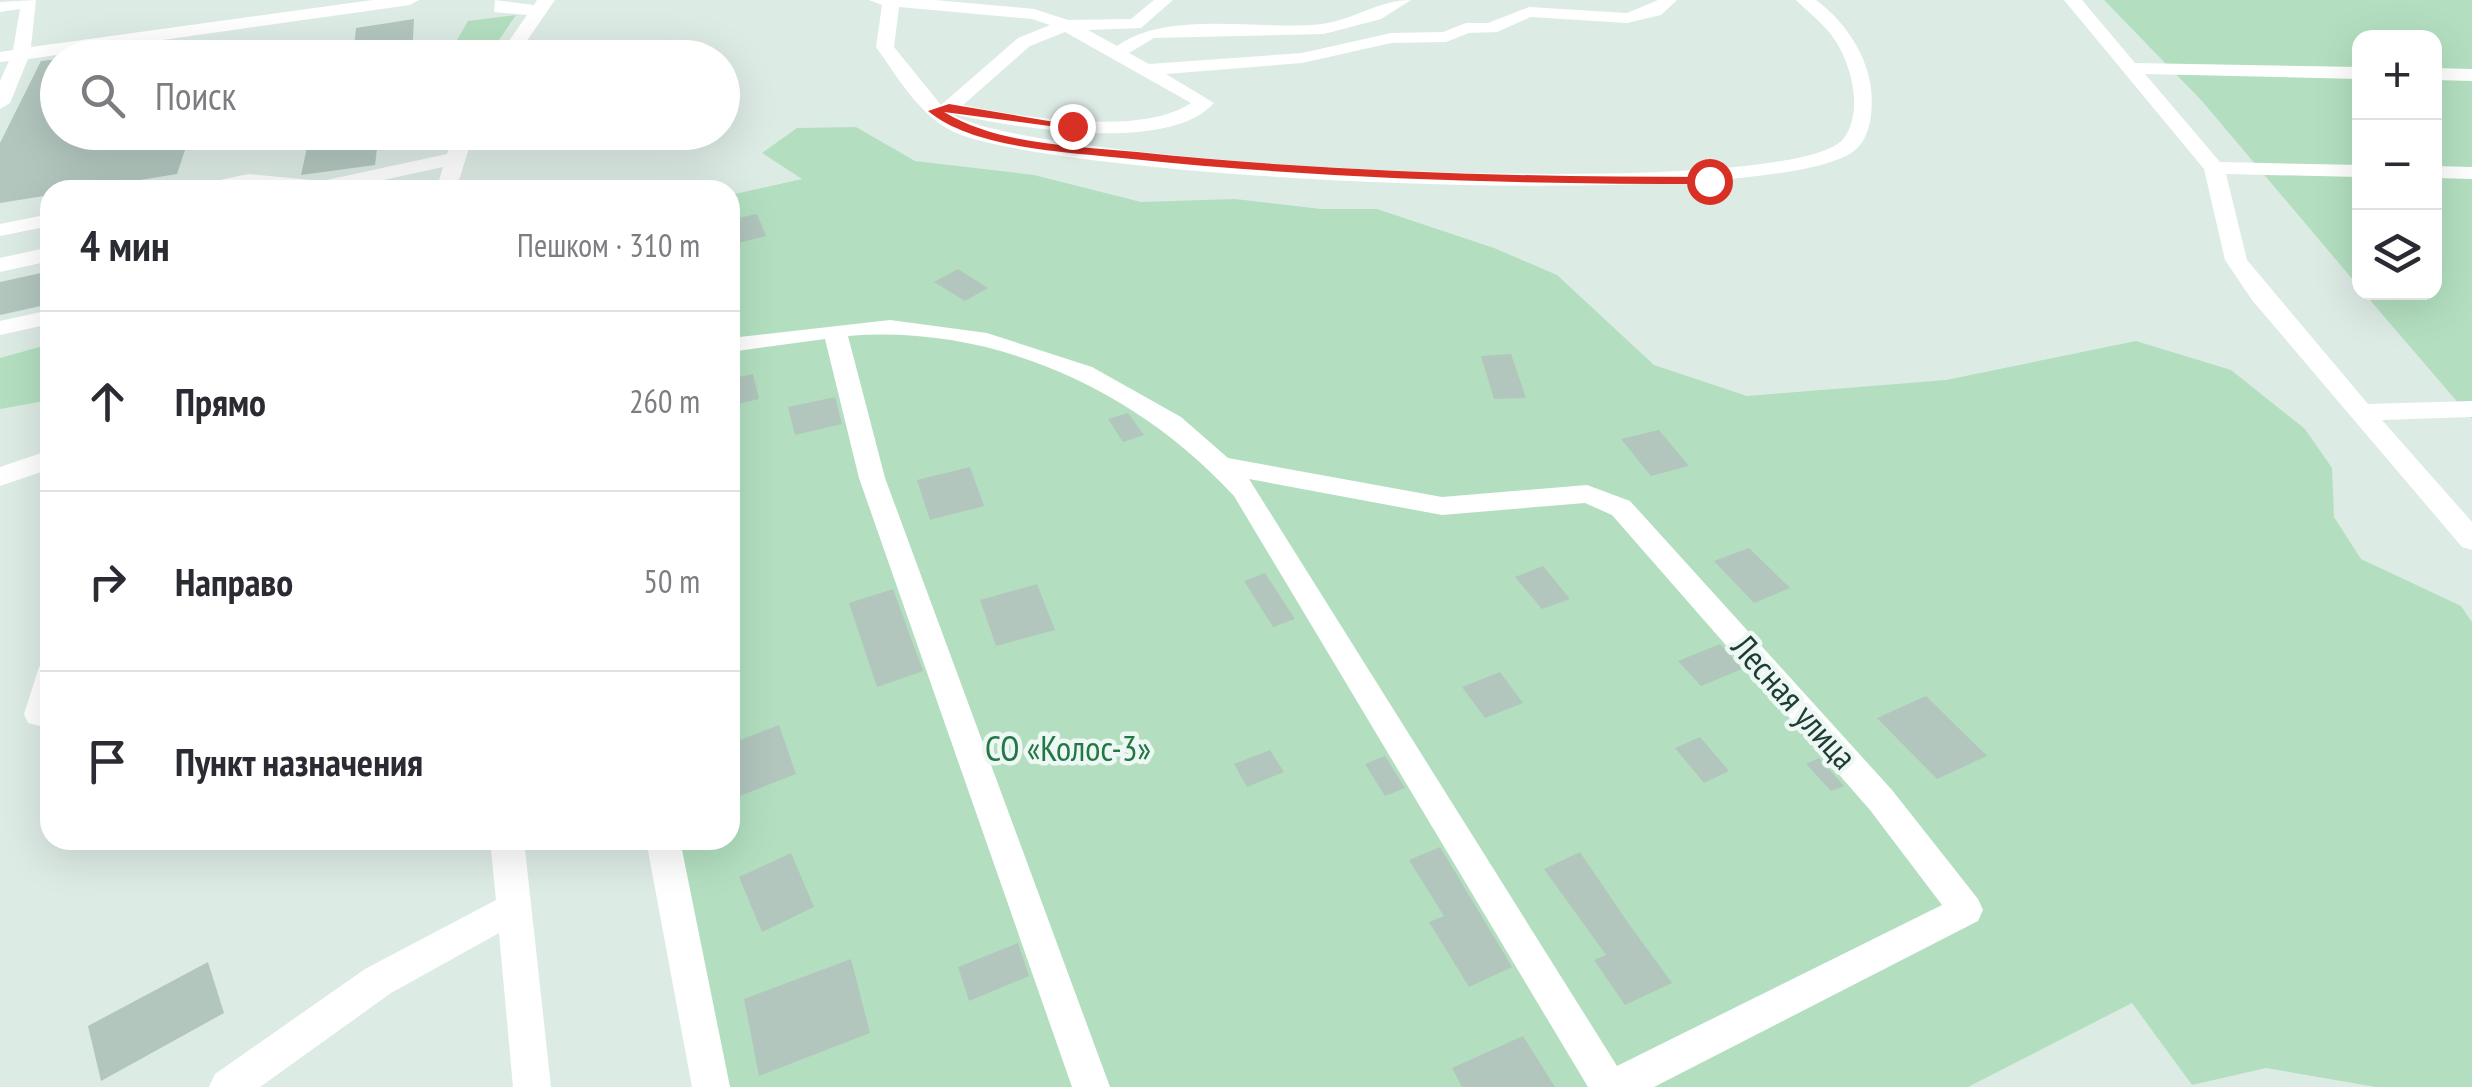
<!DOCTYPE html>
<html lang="ru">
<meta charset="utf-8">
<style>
:root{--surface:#fff;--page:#f2f2f3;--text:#2b2b33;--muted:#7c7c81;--line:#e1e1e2}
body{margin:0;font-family:"PT Sans Narrow",sans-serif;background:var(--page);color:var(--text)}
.controls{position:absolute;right:30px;top:30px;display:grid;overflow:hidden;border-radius:20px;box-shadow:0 10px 40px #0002}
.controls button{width:90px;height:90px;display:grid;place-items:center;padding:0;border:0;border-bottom:2px solid var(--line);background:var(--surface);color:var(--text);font:50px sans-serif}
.stop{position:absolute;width:30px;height:30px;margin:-22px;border:8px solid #d93025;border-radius:50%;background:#fff}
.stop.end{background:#d93025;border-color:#fff;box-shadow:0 2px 10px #0008}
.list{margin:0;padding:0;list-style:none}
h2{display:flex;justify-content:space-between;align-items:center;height:130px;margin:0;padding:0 40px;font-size:42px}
h2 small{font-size:32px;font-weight:400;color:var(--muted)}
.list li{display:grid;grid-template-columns:65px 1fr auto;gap:30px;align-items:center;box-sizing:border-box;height:180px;padding:0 40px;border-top:2px solid var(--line)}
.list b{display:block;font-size:38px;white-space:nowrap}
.list em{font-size:32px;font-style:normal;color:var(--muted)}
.icon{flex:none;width:55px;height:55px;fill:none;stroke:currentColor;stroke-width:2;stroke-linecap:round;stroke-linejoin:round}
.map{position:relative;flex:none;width:2472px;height:1087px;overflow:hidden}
.search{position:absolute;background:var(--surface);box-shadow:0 10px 40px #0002;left:40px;top:40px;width:700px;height:110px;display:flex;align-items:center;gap:25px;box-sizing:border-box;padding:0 35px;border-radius:55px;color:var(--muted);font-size:38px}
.panel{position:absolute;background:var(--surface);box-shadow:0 10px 40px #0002;left:40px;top:180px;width:700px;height:670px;border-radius:30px}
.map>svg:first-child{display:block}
.green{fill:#b3dfc0}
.building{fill:#b2c6be}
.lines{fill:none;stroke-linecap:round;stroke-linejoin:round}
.minor{fill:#fff;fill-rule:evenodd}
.route{fill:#d93025}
.labels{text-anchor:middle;stroke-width:9;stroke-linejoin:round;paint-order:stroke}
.street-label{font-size:35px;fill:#1d3c34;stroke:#edf7f3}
.park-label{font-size:35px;fill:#237745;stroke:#edf7f3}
</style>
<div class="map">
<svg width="2472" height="1087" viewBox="0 0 2472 1087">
<rect width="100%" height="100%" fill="#ddebe5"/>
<g class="green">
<path d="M2104,0H2472V419L2364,293L2434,292V38H2360L2359,287L2202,101Z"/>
<path d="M516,15L499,40L447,57L468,21Z"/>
<path d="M856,127L915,161L1034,175L1141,202L1235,199L1321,209H1377L1494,248L1557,275L1654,365L1747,396L1946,380L2136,341L2231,370L2305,429L2332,468L2334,517L2361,559L2461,606L2472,622V1087H2376L2266,1068L2192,1085L2132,1003L1968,1087H709L662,840H730V195L802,179L762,153L797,128Z"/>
<path d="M50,344V400L0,409V358Z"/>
</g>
<g class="building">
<path d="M414,19L412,58H353L356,28Z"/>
<path d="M58,59V132H191L177,174L79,190H50V195L0,203V143L41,61Z"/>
<path d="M379,132L375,165L301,175L308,143Z"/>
<path d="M757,214L766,236L730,245V220Z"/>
<path d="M958,269L988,288L965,301L934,282Z"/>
<path d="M50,271V304L0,315V282Z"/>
<path d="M1511,354L1526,398L1494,399L1481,356Z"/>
<path d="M753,374L759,399L730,406V379Z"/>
<path d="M835,397L842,424L795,435L788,407Z"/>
<path d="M1128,413L1144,435L1123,442L1108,419Z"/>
<path d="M1659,430L1689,466L1651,476L1621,439Z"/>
<path d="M970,467L984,506L930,520L917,480Z"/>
<path d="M1749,548L1790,588L1754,603L1714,561Z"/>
<path d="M1543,566L1570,599L1542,609L1515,577Z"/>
<path d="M1265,573L1295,619L1273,627L1244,581Z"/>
<path d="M1037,584L1055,630L996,646L980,600Z"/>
<path d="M893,589L923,671L877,687L849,603Z"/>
<path d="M1720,644L1742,669L1701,686L1678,661Z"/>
<path d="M1500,672L1523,703L1485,718L1462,687Z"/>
<path d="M1926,696L1987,756L1937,779L1877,718Z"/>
<path d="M779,725L796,774L740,796L730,766V744Z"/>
<path d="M1700,737L1729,771L1704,783L1675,748Z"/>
<path d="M1270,750L1284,772L1247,787L1234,764Z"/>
<path d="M1385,756L1405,788L1385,796L1365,764Z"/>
<path d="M1819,758L1844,786L1831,791L1806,764Z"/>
<path d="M1440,847L1512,967L1469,987L1429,922L1444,916L1409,860Z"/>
<path d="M1580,852L1626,920L1672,983L1625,1005L1594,960L1606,955L1544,869Z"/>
<path d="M791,853L814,907L762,932L739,877Z"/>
<path d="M1018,943L1029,976L969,1001L958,967Z"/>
<path d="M851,959L870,1033L759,1076L744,999Z"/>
<path d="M208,962L224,1013L101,1081L88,1026Z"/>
<path d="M1523,1036L1555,1087H1462L1452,1068Z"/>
</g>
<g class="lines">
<g class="minor">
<path d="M36,0L31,47L373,0H419L410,5L28,59L10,103L0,109V81L9,61L0,62V52L13,50L20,9L0,12V2Z"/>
<path d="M495,0L534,5L537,0H555L515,58H497L527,15L494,12Z"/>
<path d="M869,0H935L1034,9L1068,20L1131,19L1154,0H1173L1141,28L1088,30L1117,46C1169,9 1259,31 1322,24C1353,20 1379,0 1411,0L1381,19L1324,34L1154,38L1129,53L1149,64L1302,53L1391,33L1443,32L1466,23H1488L1529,7L1627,13L1658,0H1677L1661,15L1627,23L1531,17L1497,32L1469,33L1446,42L1391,43L1302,63L1166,74L1214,103C1167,155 1014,127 952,114C1030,166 1795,206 1844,138C1865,109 1850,57 1829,32C1819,20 1807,11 1796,0H1816C1844,21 1866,52 1871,88C1873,108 1872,137 1854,151C1771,215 1053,180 952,131C918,114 897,76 876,47L882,5ZM899,7L1032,19L1050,25L1018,38L941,105L894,47ZM1065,32L1191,103C1141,137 1021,117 963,105L1030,46Z"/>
<path d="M2064,0H2082L2135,63L2360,67V79L2145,74L2220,162L2360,165V177L2226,174L2247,260L2368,404L2472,401V417L2382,420L2472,522V550L2462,547L2252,300L2225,260L2204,169Z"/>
<path d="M2434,68L2472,69V81L2434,80Z"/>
<path d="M454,132H474L456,190H436L443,167L338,190L248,186L189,190L192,186L248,174L322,181L447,154Z"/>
<path d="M2434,166L2472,167V179L2434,178Z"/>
<path d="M50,214V226L0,236V224Z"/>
<path d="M50,247V261L0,272V258Z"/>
<path d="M50,310V324L0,335V321Z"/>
<path d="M890,320L987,333L1092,367L1181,417L1228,458L1442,497L1587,485L1630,501L1892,790L1978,899L1983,910L1978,921L1654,1087H1588L1234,496C1137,390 994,324 848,336L885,478L1110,1087H1072L859,478L825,339L730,352V338ZM1249,479L1442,515L1585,503L1612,515L1870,810L1942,905L1617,1066Z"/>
<path d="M50,450V469L0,486V467Z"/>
<path d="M50,663V723L39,726L28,723L24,714L39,667Z"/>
<path d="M490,840H524L551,1087H513L499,933L391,993L260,1087H209L215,1074L365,969L496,900Z"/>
<path d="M646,840H680L730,1087H692Z"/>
</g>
</g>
<path class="route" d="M949,104L1078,126L1072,129L944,112C999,145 1074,146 1137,152C1327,172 1518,177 1709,177L1715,181L1709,184C1517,184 1324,179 1132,159C1072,152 975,150 928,111Z"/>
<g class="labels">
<g class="street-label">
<text transform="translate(1794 702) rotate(48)" y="12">Лесная улица</text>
</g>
<g class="park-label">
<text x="1068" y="761">СО «Колос-3»</text>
</g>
</g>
</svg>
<div class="controls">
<button>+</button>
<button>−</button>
<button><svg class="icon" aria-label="layers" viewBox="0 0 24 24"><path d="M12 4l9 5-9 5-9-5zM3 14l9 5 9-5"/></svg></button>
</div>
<div class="stop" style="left:1709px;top:181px"></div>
<div class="stop end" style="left:1072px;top:126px"></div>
<div class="search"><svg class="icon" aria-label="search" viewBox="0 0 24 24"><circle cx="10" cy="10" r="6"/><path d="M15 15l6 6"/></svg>Поиск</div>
<section class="panel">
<h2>4 мин<small>Пешком · 310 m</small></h2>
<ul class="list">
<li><svg class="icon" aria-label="ahead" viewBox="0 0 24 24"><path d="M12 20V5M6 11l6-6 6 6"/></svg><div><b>Прямо</b></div><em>260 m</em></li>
<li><svg class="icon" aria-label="right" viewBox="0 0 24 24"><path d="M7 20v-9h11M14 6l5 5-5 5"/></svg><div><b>Направо</b></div><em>50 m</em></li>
<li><svg class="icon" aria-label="arrive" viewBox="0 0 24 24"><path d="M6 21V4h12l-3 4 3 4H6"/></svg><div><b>Пункт назначения</b></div></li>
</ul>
</section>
</div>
